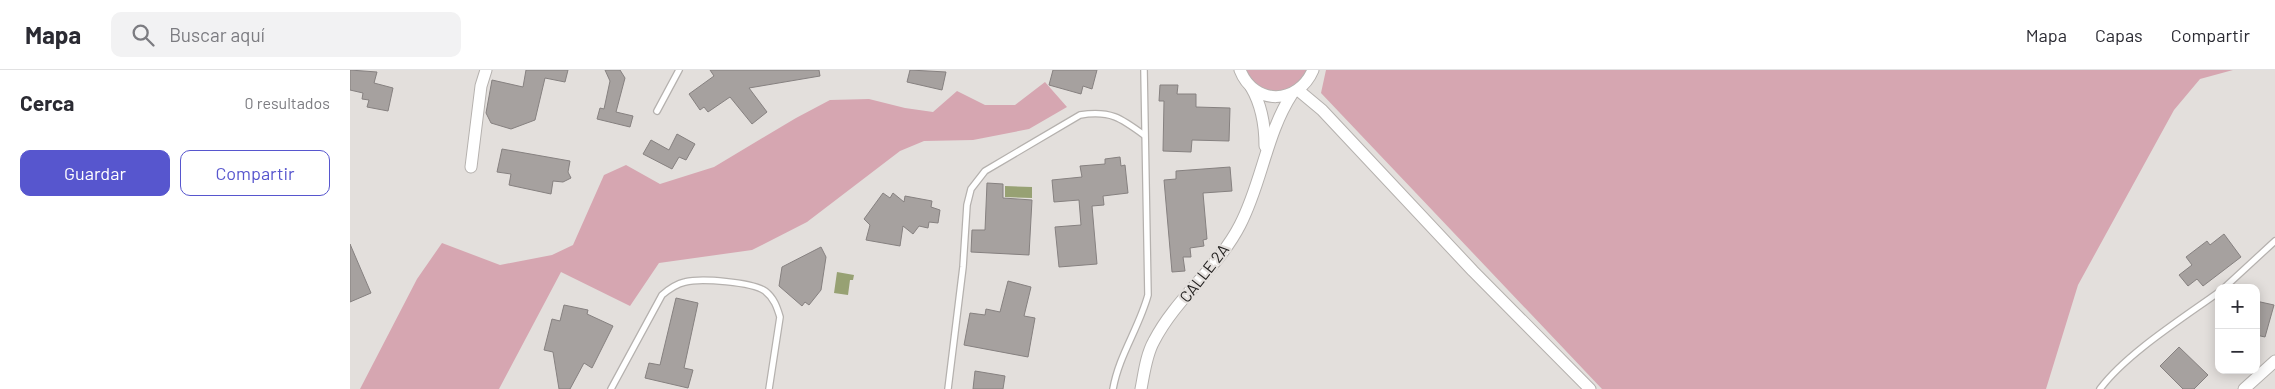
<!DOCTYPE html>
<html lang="es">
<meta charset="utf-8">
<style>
:root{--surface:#fff;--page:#f2f2f3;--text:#2b2b33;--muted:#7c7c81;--line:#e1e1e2;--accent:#5756ce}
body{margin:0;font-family:Barlow,sans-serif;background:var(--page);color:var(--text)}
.controls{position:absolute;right:15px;bottom:15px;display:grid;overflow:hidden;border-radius:10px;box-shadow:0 2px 12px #0003}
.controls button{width:45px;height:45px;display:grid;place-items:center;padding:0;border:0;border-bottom:1px solid var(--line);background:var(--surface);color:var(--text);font:25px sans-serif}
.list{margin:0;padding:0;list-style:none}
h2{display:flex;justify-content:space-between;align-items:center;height:65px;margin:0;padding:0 20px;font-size:21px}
h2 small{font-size:16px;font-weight:400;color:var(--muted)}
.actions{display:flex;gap:10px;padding:15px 20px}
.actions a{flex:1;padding:11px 0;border:1px solid var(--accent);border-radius:10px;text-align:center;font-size:18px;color:var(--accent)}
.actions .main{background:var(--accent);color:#fff}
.icon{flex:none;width:28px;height:28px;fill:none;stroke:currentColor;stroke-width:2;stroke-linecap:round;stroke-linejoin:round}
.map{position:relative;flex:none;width:1925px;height:319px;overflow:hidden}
header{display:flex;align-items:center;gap:30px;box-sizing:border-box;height:70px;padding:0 25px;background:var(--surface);border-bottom:1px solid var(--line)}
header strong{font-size:24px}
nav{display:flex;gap:28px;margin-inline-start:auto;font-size:18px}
.search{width:350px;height:45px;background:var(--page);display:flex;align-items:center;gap:12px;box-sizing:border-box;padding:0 18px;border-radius:10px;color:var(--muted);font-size:19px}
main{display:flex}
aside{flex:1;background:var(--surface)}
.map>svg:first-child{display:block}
.green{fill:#d6a6b1}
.water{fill:#97a173}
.building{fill:#a6a19f;stroke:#868180}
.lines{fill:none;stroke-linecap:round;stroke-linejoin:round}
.lane-casing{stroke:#b5b1ae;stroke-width:8}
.street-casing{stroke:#b5b1ae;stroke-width:13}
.lane{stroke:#fff;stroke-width:5.5}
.street{stroke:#fff;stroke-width:11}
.labels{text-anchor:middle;stroke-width:4.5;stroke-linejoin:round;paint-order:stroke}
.street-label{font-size:16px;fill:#1f1d1c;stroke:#e3dfdc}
</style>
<header>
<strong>Mapa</strong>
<div class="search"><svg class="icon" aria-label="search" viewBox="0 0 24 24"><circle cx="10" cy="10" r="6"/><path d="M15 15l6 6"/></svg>Buscar aquí</div>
<nav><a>Mapa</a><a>Capas</a><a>Compartir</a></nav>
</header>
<main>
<aside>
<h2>Cerca<small>0 resultados</small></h2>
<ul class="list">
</ul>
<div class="actions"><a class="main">Guardar</a><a>Compartir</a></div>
</aside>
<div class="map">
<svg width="1925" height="319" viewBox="0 0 1925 319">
<rect width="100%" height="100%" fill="#e3dfdc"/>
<g class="green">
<path d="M890,0H963L958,10L921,27Z"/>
<path d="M976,0H1883L1850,9L1824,40L1728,215L1696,319H1252L971,23Z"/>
<path d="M695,12L717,37L679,59L623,70L574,71L550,81L457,152L402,180L309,193L280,236L211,202L149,319H10L67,209L92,173L150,195L202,185L223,175L254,105L276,95L310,114L364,97L446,48L480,30L519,29L555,38L583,42L607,21L635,35H665Z"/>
</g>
<g class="water">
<path d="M655,116L682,117V128L655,127Z"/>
<path d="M487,202L504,205L503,210H500L498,225L484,223Z"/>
</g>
<g class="building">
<path d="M0,0L27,2L24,13L43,18L38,41L17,37L19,30L12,29L13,23L0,20Z"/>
<path d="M176,0H218L215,12L195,8L185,50L161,59L141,53L136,43L142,10L173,17Z"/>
<path d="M255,0H270L275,8L266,42L283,46L280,57L247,49L250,38L254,39L260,11Z"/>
<path d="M360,0H469L470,6L399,18L417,42L402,54L380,27L358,42L354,37L350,40L339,24L364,6Z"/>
<path d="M560,0L596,2L592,20L557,12Z"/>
<path d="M703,0H747L742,19L733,16L731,24L699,15Z"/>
<path d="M810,15H828L827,24H846V37L880,38L879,71L842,70L841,82L813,81L814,31H809Z"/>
<path d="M327,64L345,74L336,90L329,87L322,99L293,84L301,70L319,80Z"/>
<path d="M152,79L220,91L218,102L221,108L213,112L203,111L201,124L159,115L161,104L147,102Z"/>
<path d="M770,87L771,96L775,95L778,123L753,126L754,135L742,136L747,194L709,197L705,157L731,155L729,130L704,132L702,110L732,107L730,96L755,94V89Z"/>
<path d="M880,97L882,121L853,123L857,169L853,170L854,176L840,178L841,187H833L835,201L822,202L814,110L826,109V101Z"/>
<path d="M637,113L653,114V128L682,130L679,185L621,182L622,160H635Z"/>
<path d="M533,123L540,128L543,123L554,132L555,126L582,131L581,137L590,140L588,153L579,152L578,158L569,156L563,164L553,156L550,176L516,170L520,155L514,149Z"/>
<path d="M1874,164L1891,187L1853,216L1847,209L1838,216L1829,205L1842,195L1836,187L1857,171L1860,175Z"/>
<path d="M0,174L21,223L0,232Z"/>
<path d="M471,177L476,187L471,220L459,235L455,232L452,236L429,216L432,197Z"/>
<path d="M658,211L681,217L674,246L685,248L678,287L614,275L620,243L635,245L636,239L650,242Z"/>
<path d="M326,228L348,233L334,298L343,300L338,318L295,308L299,293L310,295Z"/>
<path d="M1906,231L1924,235L1915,267L1906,265Z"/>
<path d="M214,235L238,240L237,244L263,256L242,298L234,293L220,319H209L203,282L194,280L202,249L210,251Z"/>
<path d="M1829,277L1858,305L1844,319H1833L1810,296Z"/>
<path d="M625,301L655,306L653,319H623Z"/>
</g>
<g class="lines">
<defs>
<g id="lane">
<path d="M307,41L329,0"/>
<path d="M1874,218L1925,171"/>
<path d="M261,319L312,225C319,219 326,214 335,212C351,208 402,212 415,221C424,228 427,237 430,247L419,319"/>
<path d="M598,319L613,197L617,135L621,119L635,101L730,45C760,40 771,48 794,65"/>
<path d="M763,319C769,285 789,258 798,225L794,0"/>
<path d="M1750,319C1776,284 1833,248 1869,222"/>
</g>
<g id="street">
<path d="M890,0C904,36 948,35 963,0"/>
<path d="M901,17C911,34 915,57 915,76"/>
<path d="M948,20L972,40L1123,201L1240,319"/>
<path d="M121,97L131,16L136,0"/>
<path d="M791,319C794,304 796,285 804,271C826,228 868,198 890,155C912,113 916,64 942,24"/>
<path d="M1894,319L1925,291"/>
</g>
</defs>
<use href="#lane" class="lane-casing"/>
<use href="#street" class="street-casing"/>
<use href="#lane" class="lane"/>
<use href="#street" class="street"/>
</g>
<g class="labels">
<g class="street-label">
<text transform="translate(854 203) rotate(-52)" y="6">CALLE 2A</text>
</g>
</g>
</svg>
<div class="controls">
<button>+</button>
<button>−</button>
</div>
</div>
</main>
